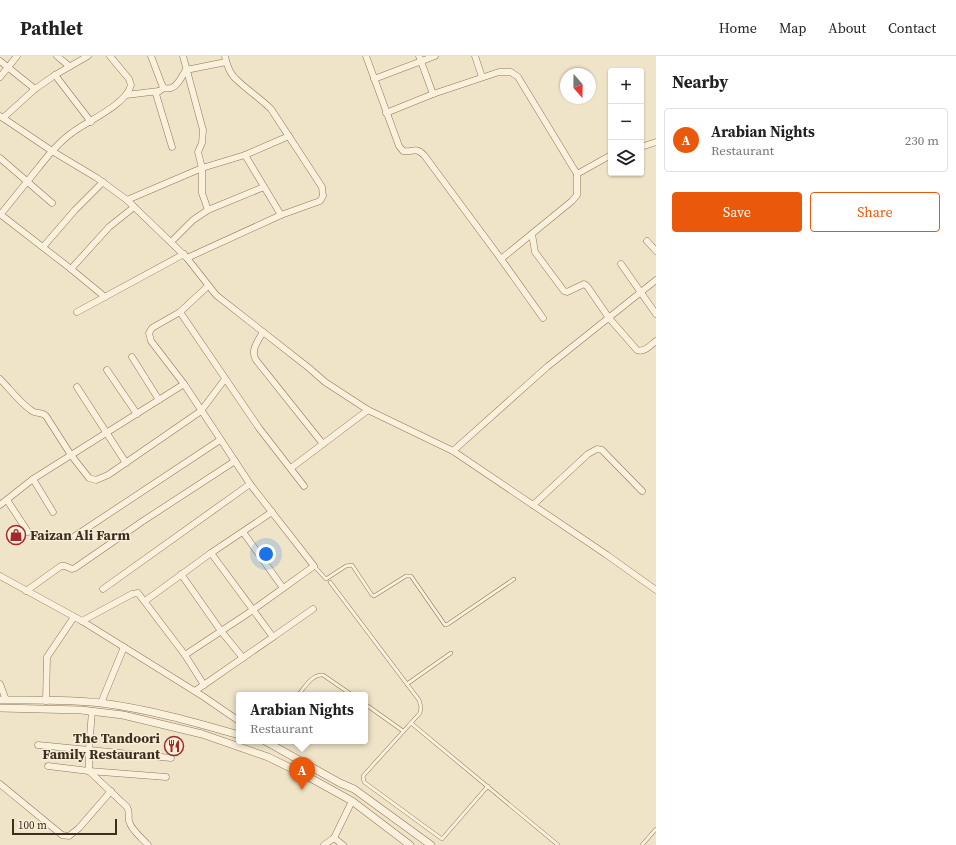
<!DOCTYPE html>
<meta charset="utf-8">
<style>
:root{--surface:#fff;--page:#f2f2f2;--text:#222;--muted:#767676;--line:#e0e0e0;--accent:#ea580c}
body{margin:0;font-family:"Source Serif 4",serif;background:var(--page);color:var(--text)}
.controls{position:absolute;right:12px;top:12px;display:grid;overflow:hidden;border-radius:4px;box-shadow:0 1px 3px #0004}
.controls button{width:36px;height:36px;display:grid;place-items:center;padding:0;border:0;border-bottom:1px solid var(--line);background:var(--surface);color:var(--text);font:20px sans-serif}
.compass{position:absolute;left:560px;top:12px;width:36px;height:36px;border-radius:50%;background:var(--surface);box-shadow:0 1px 3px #0004;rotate:160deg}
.scale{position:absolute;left:12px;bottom:10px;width:105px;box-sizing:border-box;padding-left:4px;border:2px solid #3d2e20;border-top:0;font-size:11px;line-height:14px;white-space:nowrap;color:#3d2e20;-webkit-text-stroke:3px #f7eed8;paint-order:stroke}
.you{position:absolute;left:266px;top:498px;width:14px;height:14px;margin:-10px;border:3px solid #fff;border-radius:50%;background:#1a73e8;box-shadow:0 0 0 6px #1a73e833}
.badge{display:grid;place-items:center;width:26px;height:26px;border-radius:50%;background:var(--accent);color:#fff;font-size:13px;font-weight:700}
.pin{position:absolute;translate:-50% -33px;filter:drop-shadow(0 1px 2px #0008)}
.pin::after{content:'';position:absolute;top:21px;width:14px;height:12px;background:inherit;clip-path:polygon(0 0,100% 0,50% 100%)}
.popup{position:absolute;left:236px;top:636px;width:132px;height:52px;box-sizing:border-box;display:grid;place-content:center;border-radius:4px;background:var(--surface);filter:drop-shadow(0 1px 3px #0005);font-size:13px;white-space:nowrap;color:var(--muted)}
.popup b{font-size:15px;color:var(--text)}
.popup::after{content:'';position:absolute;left:50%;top:100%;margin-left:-8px;border:8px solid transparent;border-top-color:var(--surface)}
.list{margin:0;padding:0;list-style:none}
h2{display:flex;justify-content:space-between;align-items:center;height:52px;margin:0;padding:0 16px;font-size:17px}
h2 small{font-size:13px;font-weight:400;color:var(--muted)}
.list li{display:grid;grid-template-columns:26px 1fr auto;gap:12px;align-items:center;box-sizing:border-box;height:64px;margin:0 8px 8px;padding:0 8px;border:1px solid var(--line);border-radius:4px}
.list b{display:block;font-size:15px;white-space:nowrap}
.list p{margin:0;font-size:13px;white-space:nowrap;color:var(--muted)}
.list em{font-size:13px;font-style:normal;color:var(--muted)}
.actions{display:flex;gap:8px;padding:12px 16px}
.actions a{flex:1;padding:9px 0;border:1px solid var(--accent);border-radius:4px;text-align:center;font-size:14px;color:var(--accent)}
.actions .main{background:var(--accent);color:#fff}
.icon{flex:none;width:22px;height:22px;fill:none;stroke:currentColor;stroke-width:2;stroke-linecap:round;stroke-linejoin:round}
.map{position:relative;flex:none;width:656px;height:789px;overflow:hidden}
header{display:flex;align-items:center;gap:24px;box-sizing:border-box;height:56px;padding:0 20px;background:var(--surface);border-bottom:1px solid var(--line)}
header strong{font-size:19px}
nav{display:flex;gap:22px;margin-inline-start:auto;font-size:14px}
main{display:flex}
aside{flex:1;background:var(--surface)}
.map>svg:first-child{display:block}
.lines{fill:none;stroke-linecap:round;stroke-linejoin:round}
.service-casing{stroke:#8d765c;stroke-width:4}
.minor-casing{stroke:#8d765c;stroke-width:7}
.tertiary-casing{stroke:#8d765c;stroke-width:8}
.service{stroke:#faf1dc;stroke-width:3}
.minor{stroke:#faf1dc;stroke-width:6}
.tertiary{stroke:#faf1dc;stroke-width:7}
.labels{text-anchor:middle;stroke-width:3;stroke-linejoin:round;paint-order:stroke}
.poi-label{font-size:14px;font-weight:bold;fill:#3d2e20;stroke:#f7eed8;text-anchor:start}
</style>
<header>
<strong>Pathlet</strong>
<nav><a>Home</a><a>Map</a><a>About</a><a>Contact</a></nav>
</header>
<main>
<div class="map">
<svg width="656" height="789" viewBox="0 0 656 789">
<rect width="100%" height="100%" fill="#f0e4c8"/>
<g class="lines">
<defs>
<g id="service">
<path d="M314,510L326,523L346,510L352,509L372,539L374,540L406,520H411L445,569L448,568L514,523"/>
<path d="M330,526L419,644L421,651L420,657L363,720L364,726L442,783L488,730"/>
<path d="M407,628L451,597"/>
<path d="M298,639C305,631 312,618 323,619L352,639"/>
<path d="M365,648L403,675"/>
<path d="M411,667L558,789"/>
<path d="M642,789L656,773"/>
</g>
<g id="minor">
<path d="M57,0L69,10"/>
<path d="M151,0L162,29L164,32C176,35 180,23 186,14L226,6"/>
<path d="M183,0L203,74L202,87L198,96L202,112L245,99"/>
<path d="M366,0L399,90L403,95C413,97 415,90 424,99L501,203L543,262"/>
<path d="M419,0L433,38"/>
<path d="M475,0L482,21"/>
<path d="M0,5L35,33"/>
<path d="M55,19L91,66"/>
<path d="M0,21L17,0"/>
<path d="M374,23L435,0"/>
<path d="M164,32L159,35L156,38L172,91"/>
<path d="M126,39L159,35"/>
<path d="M386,57L433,38L499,16H511L518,21L577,118L611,99"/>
<path d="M0,60L52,95L97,122L127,144L187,202L216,239L309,312L325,326L368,354L453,395L607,499L656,534"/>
<path d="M3,62L35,33L55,19L88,0"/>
<path d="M641,91L656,86"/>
<path d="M0,102L52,147"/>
<path d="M127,144L202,112V137L208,154"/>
<path d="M0,158L71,213L105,241"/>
<path d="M0,159C13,143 26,127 39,111C49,98 60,85 73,76C89,64 126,49 131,29L129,23L110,0"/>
<path d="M281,159L245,99L289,80"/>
<path d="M532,178L535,196L564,235L567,236L584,228L587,230L609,262L637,294C644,297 651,289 656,285"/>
<path d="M647,185L656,195"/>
<path d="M171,186L193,164L208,154L264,131"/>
<path d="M43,191L75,154L103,126"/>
<path d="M187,202L281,159L320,145L323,140L322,131L271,53C260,42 247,34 236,23C230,18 226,7 225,0"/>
<path d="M501,203L572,145L577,139V118"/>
<path d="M621,208L656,258"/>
<path d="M71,213L109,171L134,151"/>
<path d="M208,230L180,256L259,372L304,430"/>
<path d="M77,256L184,198"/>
<path d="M180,256L152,272L149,277L151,285L184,328L250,428L314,510L250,556L185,599"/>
<path d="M263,276C258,285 250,294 256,304L323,388"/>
<path d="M132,301L159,344"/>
<path d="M107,314L137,358"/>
<path d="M0,323C10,333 19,346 32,355C37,358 42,356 46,360L71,399L89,422L96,424L108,419L201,355L225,323"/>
<path d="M77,331L126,407"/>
<path d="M453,395L547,311L656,224"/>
<path d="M291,412L368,354"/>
<path d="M33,423L53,456"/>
<path d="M7,444L28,476"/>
<path d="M0,449L33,423L184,328"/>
<path d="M533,449L588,398L597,393L602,394L642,435"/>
<path d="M243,476L283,532"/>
<path d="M75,480L220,384"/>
<path d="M211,497L273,581L313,553"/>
<path d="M181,518L221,575L243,602"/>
<path d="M0,520L82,565L204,641L239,665"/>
<path d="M103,533L250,428"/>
<path d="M26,535L61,510H65L72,513L75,512L143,465L235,405"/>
<path d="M145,545L211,497L272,456"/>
<path d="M82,565L132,538L138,537L185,599L204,629"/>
<path d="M0,628L6,644"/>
<path d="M195,635L273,581"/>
<path d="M46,645L47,601L74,561"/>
<path d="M101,647L124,591"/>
<path d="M92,655L89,693V715L127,751C130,756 128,760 129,765C131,774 142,782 148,789"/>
<path d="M38,689L171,702"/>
<path d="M48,710L89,715L166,721"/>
<path d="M0,728L62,779L69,780L79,772L111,735"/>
<path d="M334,782L343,789"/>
<path d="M324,789L334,782L352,745"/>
</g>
<g id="tertiary">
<path d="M0,644C34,644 68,643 101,647C148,653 194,666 239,679"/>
<path d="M0,652L81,654L123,659L202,678L268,701L305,719L352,745L410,789"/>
<path d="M265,685L340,727L354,733L431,789"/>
</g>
</defs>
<use href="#service" class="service-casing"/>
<use href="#minor" class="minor-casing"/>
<use href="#tertiary" class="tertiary-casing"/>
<use href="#service" class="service"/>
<use href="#minor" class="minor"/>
<use href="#tertiary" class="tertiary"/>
</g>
<defs>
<symbol id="shop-ring" viewBox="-11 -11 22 22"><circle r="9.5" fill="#f7eed8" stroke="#9e2a2b" stroke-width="1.5"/><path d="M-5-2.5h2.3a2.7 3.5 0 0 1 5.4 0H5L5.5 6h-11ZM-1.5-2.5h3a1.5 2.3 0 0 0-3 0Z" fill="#9e2a2b"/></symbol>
<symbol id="restaurant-ring" viewBox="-11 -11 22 22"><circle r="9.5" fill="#f7eed8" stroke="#9e2a2b" stroke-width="1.5"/><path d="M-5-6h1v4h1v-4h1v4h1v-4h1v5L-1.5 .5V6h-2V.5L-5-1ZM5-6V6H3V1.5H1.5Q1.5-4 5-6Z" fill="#9e2a2b"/></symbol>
</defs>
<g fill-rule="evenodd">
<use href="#shop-ring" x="5" y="468" width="22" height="22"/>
<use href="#restaurant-ring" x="163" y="679" width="22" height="22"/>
</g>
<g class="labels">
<g class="poi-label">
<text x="30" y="484">Faizan Ali Farm</text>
<text x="160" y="687" text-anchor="end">The Tandoori<tspan x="160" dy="16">Family Restaurant</tspan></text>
</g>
</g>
</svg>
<div class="controls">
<button>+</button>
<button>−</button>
<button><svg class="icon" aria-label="layers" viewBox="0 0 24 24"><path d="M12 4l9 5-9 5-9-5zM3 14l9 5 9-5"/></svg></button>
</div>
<svg class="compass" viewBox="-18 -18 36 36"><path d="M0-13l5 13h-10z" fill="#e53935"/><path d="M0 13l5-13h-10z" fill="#767676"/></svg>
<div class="scale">100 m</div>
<div class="you"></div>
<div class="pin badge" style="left:302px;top:734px">A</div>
<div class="popup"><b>Arabian Nights</b>Restaurant</div>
</div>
<aside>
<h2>Nearby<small></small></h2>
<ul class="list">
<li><span class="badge">A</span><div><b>Arabian Nights</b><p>Restaurant</p></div><em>230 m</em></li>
</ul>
<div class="actions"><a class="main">Save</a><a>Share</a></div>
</aside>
</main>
